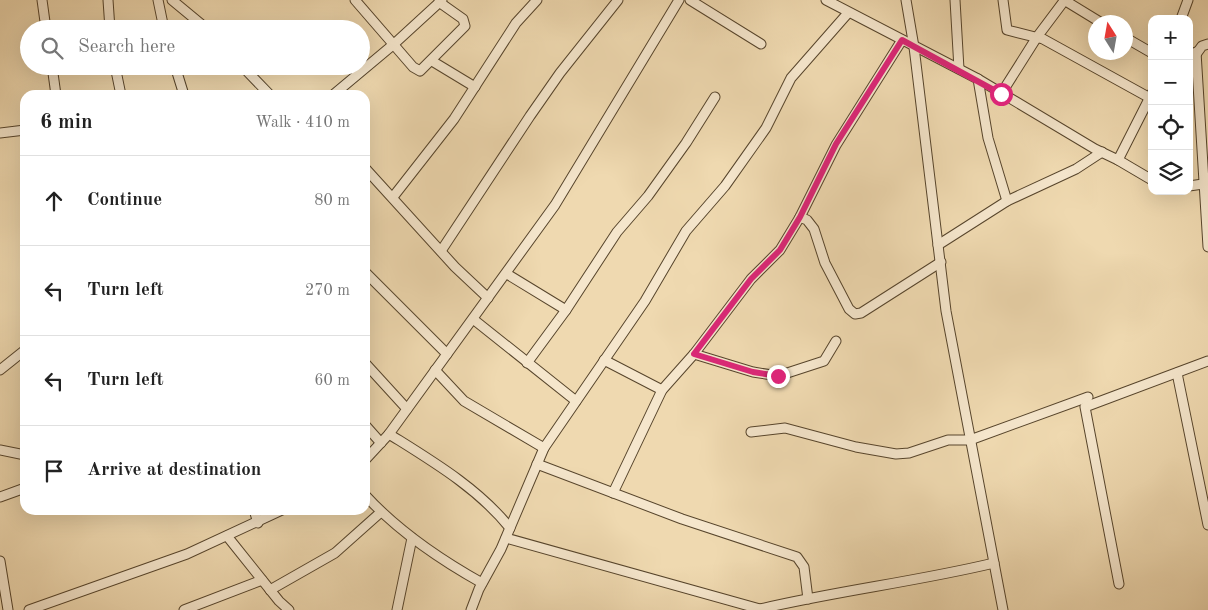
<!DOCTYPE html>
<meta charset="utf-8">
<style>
:root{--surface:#fff;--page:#f6f6f6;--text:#222;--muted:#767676;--line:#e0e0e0}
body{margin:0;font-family:"Old Standard TT",serif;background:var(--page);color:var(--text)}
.controls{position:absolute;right:15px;top:15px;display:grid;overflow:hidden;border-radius:10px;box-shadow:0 5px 20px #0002}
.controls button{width:45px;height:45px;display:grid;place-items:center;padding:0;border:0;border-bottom:1px solid var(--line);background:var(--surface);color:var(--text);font:25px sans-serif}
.compass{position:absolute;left:1088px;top:15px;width:45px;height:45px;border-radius:50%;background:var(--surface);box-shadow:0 5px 20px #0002;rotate:349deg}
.stop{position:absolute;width:15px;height:15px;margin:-11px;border:4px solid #db2777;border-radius:50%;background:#fff}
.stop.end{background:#db2777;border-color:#fff;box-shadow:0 1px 5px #0008}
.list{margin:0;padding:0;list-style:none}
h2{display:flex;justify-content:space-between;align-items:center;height:65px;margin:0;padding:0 20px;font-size:21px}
h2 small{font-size:16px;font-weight:400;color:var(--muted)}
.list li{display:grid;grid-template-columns:32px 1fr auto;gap:15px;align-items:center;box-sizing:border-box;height:90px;padding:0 20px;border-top:1px solid var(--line)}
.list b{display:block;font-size:19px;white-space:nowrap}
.list em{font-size:16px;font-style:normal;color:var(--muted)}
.icon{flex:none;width:28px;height:28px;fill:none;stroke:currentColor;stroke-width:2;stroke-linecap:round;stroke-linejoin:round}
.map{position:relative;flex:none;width:1208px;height:610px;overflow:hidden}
.search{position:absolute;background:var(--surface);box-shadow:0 5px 20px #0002;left:20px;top:20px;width:350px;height:55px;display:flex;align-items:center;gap:12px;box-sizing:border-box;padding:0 18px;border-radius:28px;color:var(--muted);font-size:19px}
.panel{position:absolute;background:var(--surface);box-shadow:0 5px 20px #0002;left:20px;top:90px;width:350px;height:425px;border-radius:15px}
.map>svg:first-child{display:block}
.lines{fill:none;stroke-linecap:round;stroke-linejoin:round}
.minor-casing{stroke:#57452c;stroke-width:11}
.minor{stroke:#f5e6cc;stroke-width:9}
.route{stroke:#db2777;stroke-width:6}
</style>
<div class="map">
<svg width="1208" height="610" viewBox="0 0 1208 610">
<rect width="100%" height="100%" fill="#efd9b0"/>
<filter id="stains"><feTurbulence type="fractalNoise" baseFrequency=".004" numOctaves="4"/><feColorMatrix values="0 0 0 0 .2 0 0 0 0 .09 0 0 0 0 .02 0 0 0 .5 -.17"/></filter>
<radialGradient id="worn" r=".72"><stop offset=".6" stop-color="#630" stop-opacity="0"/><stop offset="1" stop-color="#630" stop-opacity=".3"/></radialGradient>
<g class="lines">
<defs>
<g id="minor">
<path d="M42,0L46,29"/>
<path d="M108,0L110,29"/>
<path d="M158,0L164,29"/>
<path d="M172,0L207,29"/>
<path d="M355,0L413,67L420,71L465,26L463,19L439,2"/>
<path d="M690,0L761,44"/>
<path d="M826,0L978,79L1095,149L1118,160L1152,93"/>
<path d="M906,0L914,47L946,311L1003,610"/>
<path d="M955,0L959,69"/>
<path d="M1003,0L1007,30L1043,39L1150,98"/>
<path d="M1064,0L1100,22"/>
<path d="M1181,19L1188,0"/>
<path d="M1126,38L1152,53"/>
<path d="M1196,52L1208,247"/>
<path d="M432,61L475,87"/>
<path d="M1189,64L1202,46L1208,44"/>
<path d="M52,66L56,95"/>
<path d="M115,66L121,95"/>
<path d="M175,66L184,95"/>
<path d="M242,66L270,95"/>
<path d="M978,79L988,138L1007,201"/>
<path d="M1001,94L1037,37L1064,1"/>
<path d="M333,95L394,44L442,0"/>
<path d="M0,133L25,130"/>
<path d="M1118,160L1152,180"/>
<path d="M365,168L455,267L488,298"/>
<path d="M1189,186L1203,184"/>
<path d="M393,197L454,119L516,23L537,0"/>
<path d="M800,217L807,220L814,229L825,263L849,309L855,314L861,313L941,262"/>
<path d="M938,245L1007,201L1076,169L1102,152"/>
<path d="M441,251L530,116L560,73L618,0"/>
<path d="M365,272L447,354"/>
<path d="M507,274L566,310L617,232L648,196L686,143L715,97"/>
<path d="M473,319L576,401"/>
<path d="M694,354L753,372L778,376L824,361L836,341"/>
<path d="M604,360L662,390"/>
<path d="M365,363L407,409"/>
<path d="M527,363L566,310"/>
<path d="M0,370L25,350"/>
<path d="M435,370L464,401L544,448"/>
<path d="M1177,373L1208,525"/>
<path d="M365,425L381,443"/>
<path d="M751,432L785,428L856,447L896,454L909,453L948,440H970L1088,397"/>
<path d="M389,434C432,461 478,488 510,528"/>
<path d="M0,450L25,455"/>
<path d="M365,460L389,434L555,205L679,0"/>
<path d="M537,464L682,519L797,557L804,567L808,599"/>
<path d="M613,493L662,390L694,354L751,279L780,250L800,217L836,145L902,40"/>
<path d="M365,495C399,532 439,559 482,583"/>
<path d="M0,497L25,488"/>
<path d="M254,510L258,523"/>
<path d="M227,536L279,601L289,610"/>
<path d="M506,538L760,609"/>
<path d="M0,561L8,610"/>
<path d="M1119,584L1085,407L1208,361"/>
<path d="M270,590L335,553L381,512"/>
<path d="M29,610L187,554L282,510"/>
<path d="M184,610L262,580"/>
<path d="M397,610L412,538"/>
<path d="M471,610L479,589L501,549L544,448L645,301L686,231L725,186L766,128L791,78L848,13"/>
<path d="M756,610C835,591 915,582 994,563"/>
</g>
</defs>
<use href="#minor" class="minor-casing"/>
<use href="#minor" class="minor"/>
</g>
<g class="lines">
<path class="route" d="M778,376L753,372L694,354L751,279L780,250L800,217L836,144L902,40L1001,94"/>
</g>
<rect width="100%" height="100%" filter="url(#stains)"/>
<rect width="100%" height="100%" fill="url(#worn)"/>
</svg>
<div class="controls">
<button>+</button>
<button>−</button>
<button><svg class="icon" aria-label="locate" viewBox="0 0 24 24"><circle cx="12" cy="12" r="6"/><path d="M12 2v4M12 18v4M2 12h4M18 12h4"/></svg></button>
<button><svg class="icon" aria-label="layers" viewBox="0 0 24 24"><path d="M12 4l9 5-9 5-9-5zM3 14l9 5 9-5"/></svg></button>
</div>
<svg class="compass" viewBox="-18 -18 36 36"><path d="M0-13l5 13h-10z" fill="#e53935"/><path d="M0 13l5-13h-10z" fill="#767676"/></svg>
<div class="stop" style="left:1001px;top:94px"></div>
<div class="stop end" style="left:778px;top:376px"></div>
<div class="search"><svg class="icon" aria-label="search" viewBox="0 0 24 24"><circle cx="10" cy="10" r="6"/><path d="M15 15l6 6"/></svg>Search here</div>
<section class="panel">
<h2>6 min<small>Walk · 410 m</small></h2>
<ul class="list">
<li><svg class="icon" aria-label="ahead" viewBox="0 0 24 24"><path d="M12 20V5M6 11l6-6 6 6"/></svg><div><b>Continue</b></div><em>80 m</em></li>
<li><svg class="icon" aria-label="left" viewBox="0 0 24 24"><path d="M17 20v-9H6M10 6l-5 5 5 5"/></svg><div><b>Turn left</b></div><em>270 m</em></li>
<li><svg class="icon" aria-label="left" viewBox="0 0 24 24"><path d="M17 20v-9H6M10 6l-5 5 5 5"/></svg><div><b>Turn left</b></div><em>60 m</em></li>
<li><svg class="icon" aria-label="arrive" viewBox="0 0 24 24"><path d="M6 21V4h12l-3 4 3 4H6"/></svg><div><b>Arrive at destination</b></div></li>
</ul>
</section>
</div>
